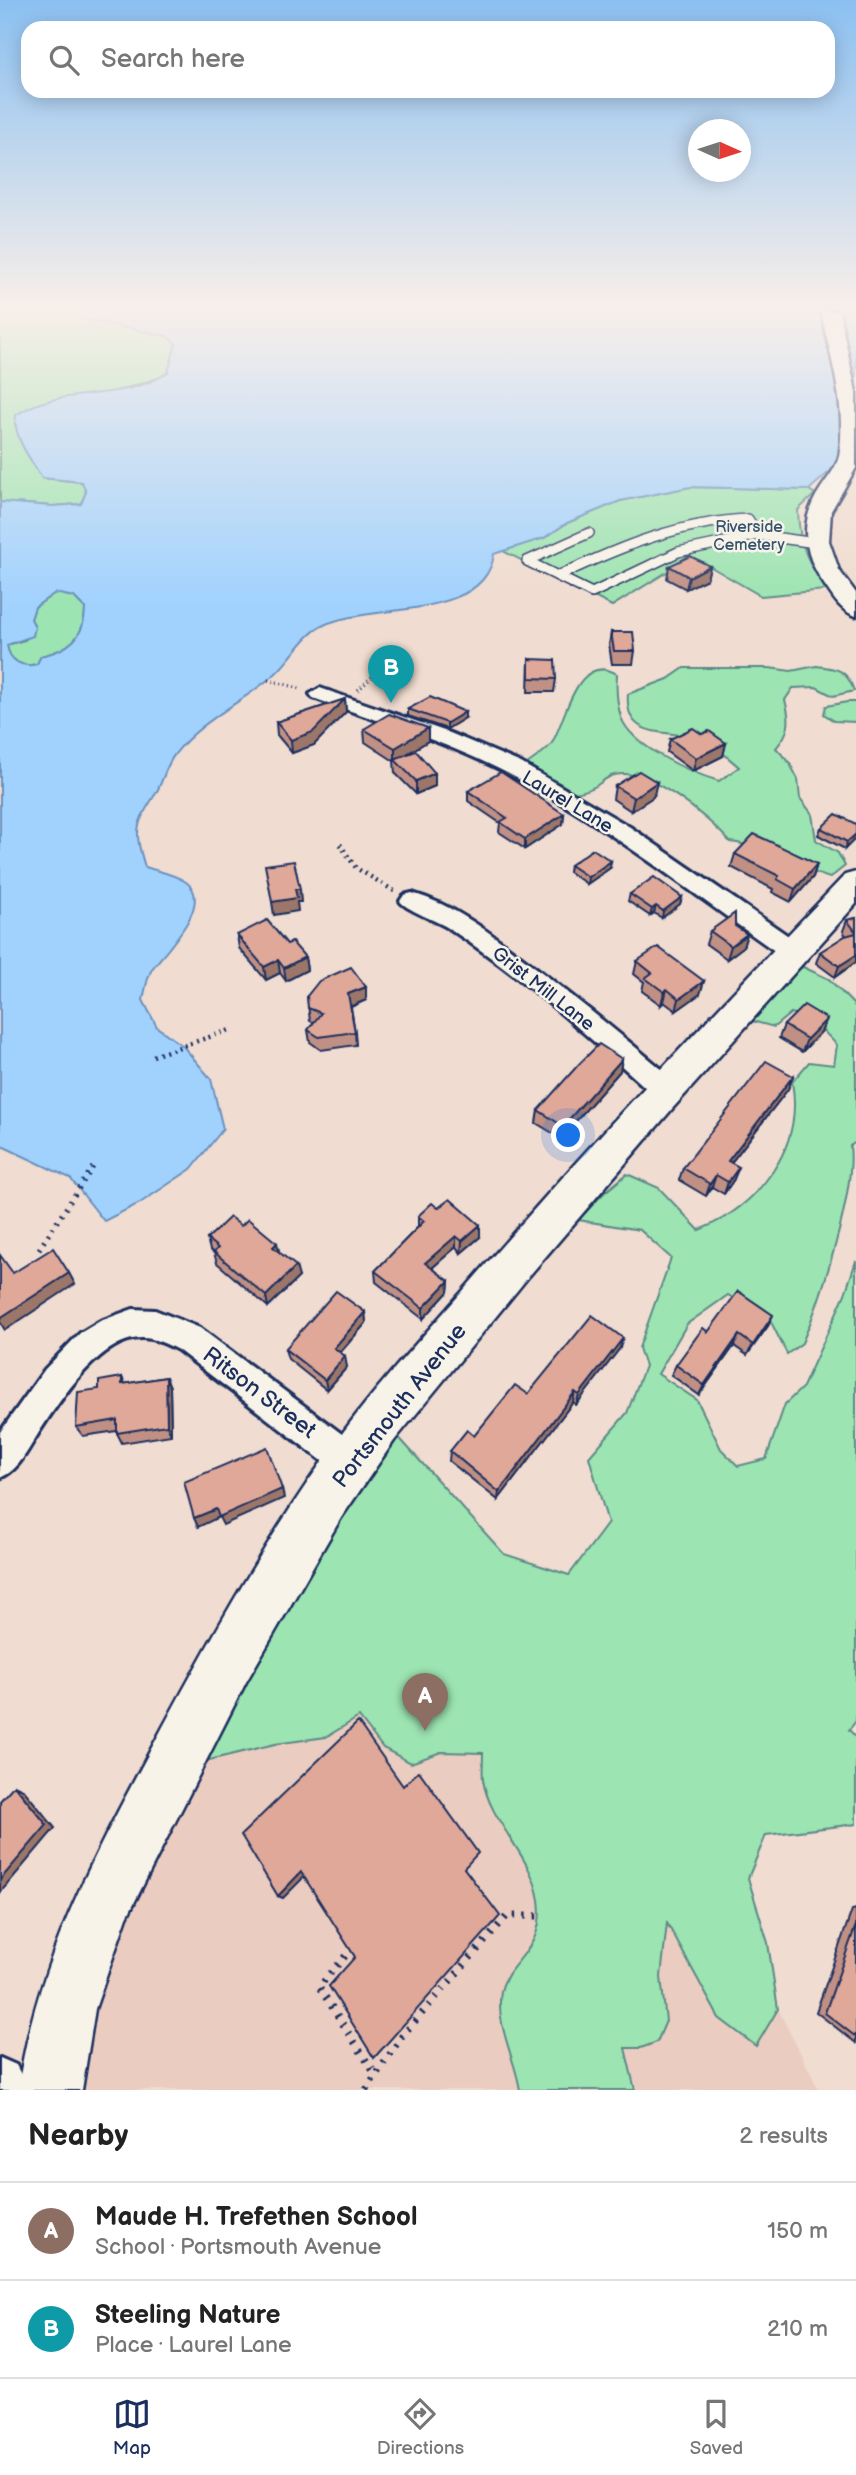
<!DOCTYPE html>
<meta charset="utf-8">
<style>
:root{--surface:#fff;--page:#f2f2f2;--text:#222;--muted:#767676;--line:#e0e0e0;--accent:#1b2f5e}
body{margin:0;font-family:"Balsamiq Sans",sans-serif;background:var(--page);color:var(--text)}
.compass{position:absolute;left:688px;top:119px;width:63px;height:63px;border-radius:50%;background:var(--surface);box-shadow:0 4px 18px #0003;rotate:93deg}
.you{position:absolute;left:569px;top:1136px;width:24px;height:24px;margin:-18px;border:5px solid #fff;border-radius:50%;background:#1a73e8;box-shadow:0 0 0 10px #1a73e833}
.badge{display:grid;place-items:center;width:46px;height:46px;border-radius:50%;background:var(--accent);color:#fff;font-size:23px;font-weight:700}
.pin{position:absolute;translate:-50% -58px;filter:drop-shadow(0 2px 4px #0008)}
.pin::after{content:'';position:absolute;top:37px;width:24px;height:21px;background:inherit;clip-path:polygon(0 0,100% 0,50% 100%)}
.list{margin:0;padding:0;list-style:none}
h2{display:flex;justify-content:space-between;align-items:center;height:91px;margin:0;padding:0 28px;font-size:30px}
h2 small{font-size:23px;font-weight:400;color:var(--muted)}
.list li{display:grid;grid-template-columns:46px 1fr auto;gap:21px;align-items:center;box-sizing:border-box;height:98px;padding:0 28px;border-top:2px solid var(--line)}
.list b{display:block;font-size:26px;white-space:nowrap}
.list p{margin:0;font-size:23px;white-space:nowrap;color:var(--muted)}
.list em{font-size:23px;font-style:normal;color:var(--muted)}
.icon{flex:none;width:38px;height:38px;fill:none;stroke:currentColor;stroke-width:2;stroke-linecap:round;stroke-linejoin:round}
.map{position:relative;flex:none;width:856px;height:2090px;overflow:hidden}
.search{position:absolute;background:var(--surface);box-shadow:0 4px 18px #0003;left:21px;right:21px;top:21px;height:77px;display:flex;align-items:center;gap:18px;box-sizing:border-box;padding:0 24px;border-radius:21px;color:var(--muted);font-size:26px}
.sheet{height:287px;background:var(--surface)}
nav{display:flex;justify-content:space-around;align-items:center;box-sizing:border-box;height:98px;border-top:2px solid var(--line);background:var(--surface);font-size:19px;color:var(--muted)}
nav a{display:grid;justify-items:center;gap:4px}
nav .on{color:var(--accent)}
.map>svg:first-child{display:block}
.built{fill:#ebccc0}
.green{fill:#9ce4b1;stroke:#5c8a88;stroke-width:2}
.water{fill:#a1d2fe;stroke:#6b91be;stroke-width:2;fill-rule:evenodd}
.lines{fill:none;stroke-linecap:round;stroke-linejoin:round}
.service-casing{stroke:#1b2f5e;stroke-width:12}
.minor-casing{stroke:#1b2f5e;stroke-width:6}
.secondary-casing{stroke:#1b2f5e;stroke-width:5}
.path-far3{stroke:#1b2f5e;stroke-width:3.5;stroke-dasharray:1 3.5;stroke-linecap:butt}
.path-far2{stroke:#1b2f5e;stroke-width:4.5;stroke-dasharray:2 4.5;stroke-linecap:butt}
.path-far1{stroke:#1b2f5e;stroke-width:5;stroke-dasharray:2 6;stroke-linecap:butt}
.path{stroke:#1b2f5e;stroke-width:7;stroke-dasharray:2.5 8;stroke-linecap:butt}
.service{stroke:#f7f3e8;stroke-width:9}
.minor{fill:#f7f3e8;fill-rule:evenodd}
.secondary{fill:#f7f3e8;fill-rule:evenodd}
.wall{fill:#c19084;stroke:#1b2f5e;stroke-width:2}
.shaded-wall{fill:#9d766b;stroke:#1b2f5e;stroke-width:2}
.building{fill:#e0a899;stroke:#1b2f5e;stroke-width:2}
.labels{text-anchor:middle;stroke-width:5;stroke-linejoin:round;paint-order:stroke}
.far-park-label{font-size:16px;fill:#35536f;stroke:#f7f3e8}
.street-label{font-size:19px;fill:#1b2f5e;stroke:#f7f3e8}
.near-street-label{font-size:23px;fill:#1b2f5e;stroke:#f7f3e8}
</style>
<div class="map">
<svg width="856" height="2090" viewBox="0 0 856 2090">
<rect width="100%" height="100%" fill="#f0dcd0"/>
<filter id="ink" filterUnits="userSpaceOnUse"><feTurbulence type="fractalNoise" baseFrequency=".0143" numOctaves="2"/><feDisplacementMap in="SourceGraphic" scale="14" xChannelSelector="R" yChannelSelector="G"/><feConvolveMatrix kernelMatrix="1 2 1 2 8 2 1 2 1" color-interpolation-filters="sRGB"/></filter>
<g filter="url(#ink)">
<path class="built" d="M394,1432L603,1663L819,2090H78L89,2010L143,1867Z"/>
<g class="green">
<path d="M9,311H66L89,320L166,336L176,343L168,372L161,377L15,424L42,478L82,482L86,492L81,504L52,506L0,502V315Z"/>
<path d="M690,487L809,490L815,494L798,510C799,546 807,560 826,590L761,596L699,560L667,572L612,606L501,550L544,538L567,523L620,501Z"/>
<path d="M55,593L74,597L85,608C85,638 68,650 41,656L37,664C22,668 9,661 7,645L25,640L35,627L31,619L35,607Z"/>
<path d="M816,666C838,668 847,670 854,691L833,696L816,687L793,688L785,700C791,721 790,732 776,748L789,762L798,779L800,798L812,814L816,840L838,853L845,866L830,878C796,868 766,846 730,842C709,818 645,763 611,776C604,779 599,785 592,788C585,792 575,793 566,794L523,767C532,760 546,752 552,743C566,719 577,651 617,674C616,688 617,704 621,717C631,747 692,773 719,781L739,767C727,757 714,744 699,739C668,728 624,742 628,694L668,679L684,668H769L791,671Z"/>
<path d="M847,702H856V722L834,721L824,714L826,706Z"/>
<path d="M803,967L829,979L856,1007V1142L850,1146C856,1189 821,1300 802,1343L787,1354L772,1324L728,1295L687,1324L658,1374L697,1400L721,1449L738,1466L766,1459L785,1404L803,1387L845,1294L856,1261V1721L849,1730L856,1737V1824L766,1835L748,1878L768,1943L778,2009L756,2046L719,2018L667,1923L661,1977L666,2021L657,2042L641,2048H625L635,2090H520C515,2058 495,2024 501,1991C508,1960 546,1950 539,1900C532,1855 490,1823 483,1780C482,1772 483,1762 483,1753L441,1752L411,1763L383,1748L359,1717L326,1737L275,1744L197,1763L294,1586L394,1432L504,1554L569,1575L608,1523L589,1457L627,1413L645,1366L639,1348L671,1258L640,1230L578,1220L604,1193L627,1174L659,1188L699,1230C759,1206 804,1148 792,1082L809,1062L834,1065L837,1045L814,1021L791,1013L774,1027L752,1021L751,1008L781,975Z"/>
</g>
<path class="water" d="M66,311H812L821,316L842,317L846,311H856V470L829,472L809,490L690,487L620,501L567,523L544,538L494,554C485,621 372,603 324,625C305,633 290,661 275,674C243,702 201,720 175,754C166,765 163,781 156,793C136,825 133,828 145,867C157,871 175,874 186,882C215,903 165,951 152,969C147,977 145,991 143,1000L157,1027L183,1046L211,1079L223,1129L191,1169L140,1203L104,1221L70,1178L0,1145V502L52,506L81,504L86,492L82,482L42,478C31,460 12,436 16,415C61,384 125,404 168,372L176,344L167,336L88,320ZM55,593L74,597L85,608C85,638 68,650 41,656L37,664C22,668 9,661 7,645L33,636L35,627L31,619L35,607Z"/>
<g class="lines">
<defs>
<g id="service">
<path d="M589,533L527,561L592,593L678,552L758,535L816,543"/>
<path d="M558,576C620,547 679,522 748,519L758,535"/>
</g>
<g id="minor">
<path d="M320,688L450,733L521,763L630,827L803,946L806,952L803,958L794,961L785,958C694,895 606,824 507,773C445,741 378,721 313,698L310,694Z"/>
<path d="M412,893C460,907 496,938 535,967C583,1004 631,1043 677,1082L681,1090L677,1098L667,1101L657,1098C592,1039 524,978 450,929C438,921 406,910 400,901L404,895Z"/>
<path d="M133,1309L155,1310L200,1328L362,1449L367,1461L362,1473L350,1478L338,1473L178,1350C166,1344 155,1338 142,1338C99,1338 59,1402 38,1434C27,1451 19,1470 0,1478V1432L45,1369L80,1333L100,1321Z"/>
<path d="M0,2058L16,2065L29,2090H0Z"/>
</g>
<g id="secondary">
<path d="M821,311H839L856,392V468L831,511L829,541L839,570L856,593V616C842,612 834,599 826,587C803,555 798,521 821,488C829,476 839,465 840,450C846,405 830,355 821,311Z"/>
<path d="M856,872V904L672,1109L529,1276L394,1441L341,1518L246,1682L127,1917L95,2009L82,2090H18C35,1966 92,1859 150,1751C209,1641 270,1531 344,1431C384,1377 431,1328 475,1277C594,1139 719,1007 845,875Z"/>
</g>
</defs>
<use href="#service" class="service-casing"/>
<use href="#minor" class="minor-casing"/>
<use href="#secondary" class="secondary-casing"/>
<g class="path-far3">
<path d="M268,680L302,689"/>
<path d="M358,690L388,662"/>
</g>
<g class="path-far2">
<path d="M340,844L356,868L396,892"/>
<path d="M153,1056L233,1029"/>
</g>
<path class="path-far1" d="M39,1249L93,1167"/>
<g class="path">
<path d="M352,1948L319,1987L375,2074"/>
<path d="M366,2090L402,2036L507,1916H539"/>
</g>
<use href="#service" class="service"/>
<use href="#minor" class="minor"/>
<use href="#secondary" class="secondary"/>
</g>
<g class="wall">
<path d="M669,566H710L707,579L686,589L667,579Z"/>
<path d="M611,632L635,651L633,664H612L609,645Z"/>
<path d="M529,659L556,679L554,692H528Z"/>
<path d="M345,699L346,712L314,745L292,753L277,735L276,722Z"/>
<path d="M408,709L465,718L447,729L408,716Z"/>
<path d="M364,729L428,741L405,755L435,773V786L416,794L395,773L394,761L365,742Z"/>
<path d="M702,734L726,743L723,756L693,771L667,752L670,739Z"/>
<path d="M615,786L654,795L631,811L613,799Z"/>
<path d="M468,791L564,814L563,824L525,849L499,832L500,823L468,801Z"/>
<path d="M856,824L845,849L818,835L821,828Z"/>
<path d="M735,854L817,864L813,877L791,902L772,892L773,889L731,867Z"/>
<path d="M570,865L610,868L587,884L569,872Z"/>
<path d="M630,894L682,897L680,904L662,918L654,913L650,916L628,901Z"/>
<path d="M856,918V962L835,977L816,963L820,952L846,936L843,931L847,920Z"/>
<path d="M735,926L747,934L743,947L727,959L706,944L710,931Z"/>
<path d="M237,935L287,944L305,957L307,970L286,981L280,973L266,980L239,948Z"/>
<path d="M637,961L704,981L700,994L676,1011L664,1002L661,1005L642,991L644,982L634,974Z"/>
<path d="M307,996L366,1000L351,1007L355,1032L356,1045L321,1050L310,1042L308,1030L314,1022L310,1021Z"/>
<path d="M784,1025L821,1032L802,1052L779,1038Z"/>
<path d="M620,1071L561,1138L536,1123L538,1110Z"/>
<path d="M793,1076L788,1089L731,1163L734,1179L724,1194L712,1187L706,1196L679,1180L683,1168Z"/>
<path d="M438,1208L480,1237L461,1253L456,1247L432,1268L449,1281L448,1292L423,1319L376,1282L375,1271L418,1227V1216Z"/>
<path d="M241,1226L279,1252L299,1277L268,1307L217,1263L214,1253L210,1250L207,1239Z"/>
<path d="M365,1312L366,1323L340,1353L347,1367L327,1390L288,1359L285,1349Z"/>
<path d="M768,1326L747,1355L734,1346L699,1395L671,1375L676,1365L708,1332Z"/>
<path d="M620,1348L576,1405L573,1402L498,1500L449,1461L450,1451L474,1436L528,1394Z"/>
<path d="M122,1377L125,1384L166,1377L170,1387L171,1435L122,1443L117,1433V1431L83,1436L76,1427L99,1389Z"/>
<path d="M856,1909V2043L816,2012L852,1910Z"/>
</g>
<g class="shaded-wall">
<path d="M710,566L707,579L686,589L689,577Z"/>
<path d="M345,699L346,712L314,745L292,753L291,740Z"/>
<path d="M465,712V718L447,729V723Z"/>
<path d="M428,728V741L395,761V748Z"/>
<path d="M726,743L723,756L693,771L696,758Z"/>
<path d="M435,773V786L416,794V781Z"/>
<path d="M657,782L654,795L653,797L631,811L634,798Z"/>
<path d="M564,814L563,824L525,849V839Z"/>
<path d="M856,834V838L845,849L847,842Z"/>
<path d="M611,861L610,868L587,884L588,877Z"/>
<path d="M817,864L813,877L791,902L795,889Z"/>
<path d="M295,889H300L301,902H297L298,911L274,915L272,902Z"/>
<path d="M682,897L680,904L662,918L663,911Z"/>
<path d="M656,906L654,913L650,916L652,909Z"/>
<path d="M747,934L743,947L727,959L731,946Z"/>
<path d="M856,955V962L835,977L839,966Z"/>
<path d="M305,957L307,970L286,981L284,968Z"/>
<path d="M278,960L280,973L266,980L264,967Z"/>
<path d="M704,981L700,994L676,1011L679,999Z"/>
<path d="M366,987V1000L349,1007L348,994Z"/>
<path d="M667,989L664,1002L661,1005L664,992Z"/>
<path d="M827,1019L821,1032L802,1052L807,1039Z"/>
<path d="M622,1059L620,1071L561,1138L563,1126Z"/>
<path d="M793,1076L788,1089L723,1173L728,1161Z"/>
<path d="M739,1167L734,1179L724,1194L728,1182Z"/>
<path d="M716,1175L712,1187L706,1196L710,1184Z"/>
<path d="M480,1225V1237L461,1253L462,1241Z"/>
<path d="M456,1236V1247L425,1274V1263Z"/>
<path d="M277,1243L280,1254L273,1247Z"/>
<path d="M296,1266L299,1277L268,1307L266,1296Z"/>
<path d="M69,1273L75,1284L5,1330L0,1322V1318Z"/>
<path d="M449,1281L448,1292L423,1319V1308Z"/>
<path d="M365,1312L366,1323L335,1358L334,1348Z"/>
<path d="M773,1315L768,1326L747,1355L753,1345Z"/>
<path d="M739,1335L734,1346L699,1395L704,1385Z"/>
<path d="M623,1338L620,1348L576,1405L579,1395Z"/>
<path d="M345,1356L347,1367L327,1390L325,1380Z"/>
<path d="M166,1377L170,1387L171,1435L167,1425Z"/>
<path d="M575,1392L573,1402L498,1500L499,1492Z"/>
<path d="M282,1489L284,1498L223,1525L219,1517L198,1527L194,1518L216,1509Z"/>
<path d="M14,1785L23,1789L55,1828L0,1893V1880Z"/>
<path d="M301,1872L306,1875L283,1898L278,1896Z"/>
</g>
<g class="building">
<path d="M690,556L710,566L689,577L669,566Z"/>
<path d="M611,632H633L635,651H614Z"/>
<path d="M529,659L555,660L556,679L529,678Z"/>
<path d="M430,697L465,712L447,723L408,709Z"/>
<path d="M345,699L313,732L291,740L276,722Z"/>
<path d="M389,714L428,728L395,748L364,729Z"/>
<path d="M693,728L702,734L709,731L726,743L696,758L670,739Z"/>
<path d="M416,751L435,773L416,781L394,759Z"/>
<path d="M639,771L657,782L634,798L615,786Z"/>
<path d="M501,772L564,814L525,839L500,822L507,818L468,791Z"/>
<path d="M836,814L856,824V834L847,842L821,828Z"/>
<path d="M754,834L817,864L795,889L777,879L779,876L735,854Z"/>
<path d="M593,849L611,861L588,877L570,865Z"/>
<path d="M294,861L300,889H295L297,898L272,902L265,865Z"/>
<path d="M654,877L682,897L663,911L656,906L652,909L630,894Z"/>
<path d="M735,913V926L747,934L731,946L710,931Z"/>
<path d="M856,918V932L847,920Z"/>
<path d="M267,920L287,944L292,942L305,957L284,968L278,960L264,967L237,935Z"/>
<path d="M856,933V955L839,966L820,952L845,936Z"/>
<path d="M658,947L704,981L679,999L667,989L664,992L645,978L652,973L637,961Z"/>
<path d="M351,967L366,987L348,994L355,1032L319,1037L308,1030L321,1013L308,1008L307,996L319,981Z"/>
<path d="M804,1005L827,1019L807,1039L784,1025Z"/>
<path d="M599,1044L622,1059L563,1126L538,1110L579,1064Z"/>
<path d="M766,1061L793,1076L728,1161L739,1167L728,1182L716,1175L710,1184L683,1168Z"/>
<path d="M450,1199L480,1225L462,1241L456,1236L425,1263L449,1281L423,1308L375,1271L424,1221L418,1216L432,1203L438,1208Z"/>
<path d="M230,1217L241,1226L248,1219L277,1243L273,1247L296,1266L266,1296L214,1252L218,1248L207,1239Z"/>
<path d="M53,1248L69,1273L0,1318V1255L13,1273Z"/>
<path d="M336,1291L365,1312L334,1348L345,1356L325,1380L285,1349Z"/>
<path d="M738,1291L773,1315L753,1345L739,1335L704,1385L676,1365L703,1328L708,1332Z"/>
<path d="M592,1315L623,1338L579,1395L575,1392L499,1492L450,1451L467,1430L474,1436L515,1385L528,1394Z"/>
<path d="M122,1377V1384L166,1377L167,1425L117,1433V1420L76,1427L78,1392L99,1389V1381Z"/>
<path d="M267,1447L282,1489L219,1517L216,1509L194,1518L184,1482Z"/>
<path d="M358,1722L403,1786L419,1771L478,1853L464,1868L500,1916L374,2058L329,1986L355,1957L301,1872L278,1896L241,1835Z"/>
<path d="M14,1785L47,1825L0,1880V1801Z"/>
<path d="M856,1925V2037L825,2013Z"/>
</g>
</g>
<linearGradient id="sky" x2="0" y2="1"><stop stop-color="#8bc0f1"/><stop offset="0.51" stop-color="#f8efea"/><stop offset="1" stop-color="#f8efea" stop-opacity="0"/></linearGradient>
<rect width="856" height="604" fill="url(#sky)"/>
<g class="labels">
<g class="far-park-label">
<text x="749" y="532">Riverside<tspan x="749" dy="18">Cemetery</tspan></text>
</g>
<g class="street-label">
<text transform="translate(568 801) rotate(31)" y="7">Laurel Lane</text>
<text transform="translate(544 988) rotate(38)" y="7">Grist Mill Lane</text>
</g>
<g class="near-street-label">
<text transform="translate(260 1392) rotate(37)" y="8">Ritson Street</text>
<text transform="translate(399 1405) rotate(-52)" y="8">Portsmouth Avenue</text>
</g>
</g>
</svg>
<svg class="compass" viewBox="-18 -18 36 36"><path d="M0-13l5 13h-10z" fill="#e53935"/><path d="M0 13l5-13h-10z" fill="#767676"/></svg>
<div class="you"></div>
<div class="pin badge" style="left:425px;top:1731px;background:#8d6e63">A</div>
<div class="pin badge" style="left:391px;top:703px;background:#0f9aa8">B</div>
<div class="search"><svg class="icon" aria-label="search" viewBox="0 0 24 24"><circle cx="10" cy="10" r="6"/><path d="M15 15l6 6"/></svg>Search here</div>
</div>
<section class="sheet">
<h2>Nearby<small>2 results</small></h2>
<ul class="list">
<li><span class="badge" style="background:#8d6e63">A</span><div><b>Maude H. Trefethen School</b><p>School · Portsmouth Avenue</p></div><em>150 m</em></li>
<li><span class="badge" style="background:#0f9aa8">B</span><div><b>Steeling Nature</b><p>Place · Laurel Lane</p></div><em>210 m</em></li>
</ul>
</section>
<nav>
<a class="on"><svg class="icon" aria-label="map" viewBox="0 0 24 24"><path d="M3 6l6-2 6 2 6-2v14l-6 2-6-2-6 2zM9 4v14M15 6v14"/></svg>Map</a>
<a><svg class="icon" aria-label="directions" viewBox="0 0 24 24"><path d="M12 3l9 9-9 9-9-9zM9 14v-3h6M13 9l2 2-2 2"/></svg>Directions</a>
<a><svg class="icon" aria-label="saved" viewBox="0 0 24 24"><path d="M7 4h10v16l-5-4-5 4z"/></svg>Saved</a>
</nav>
